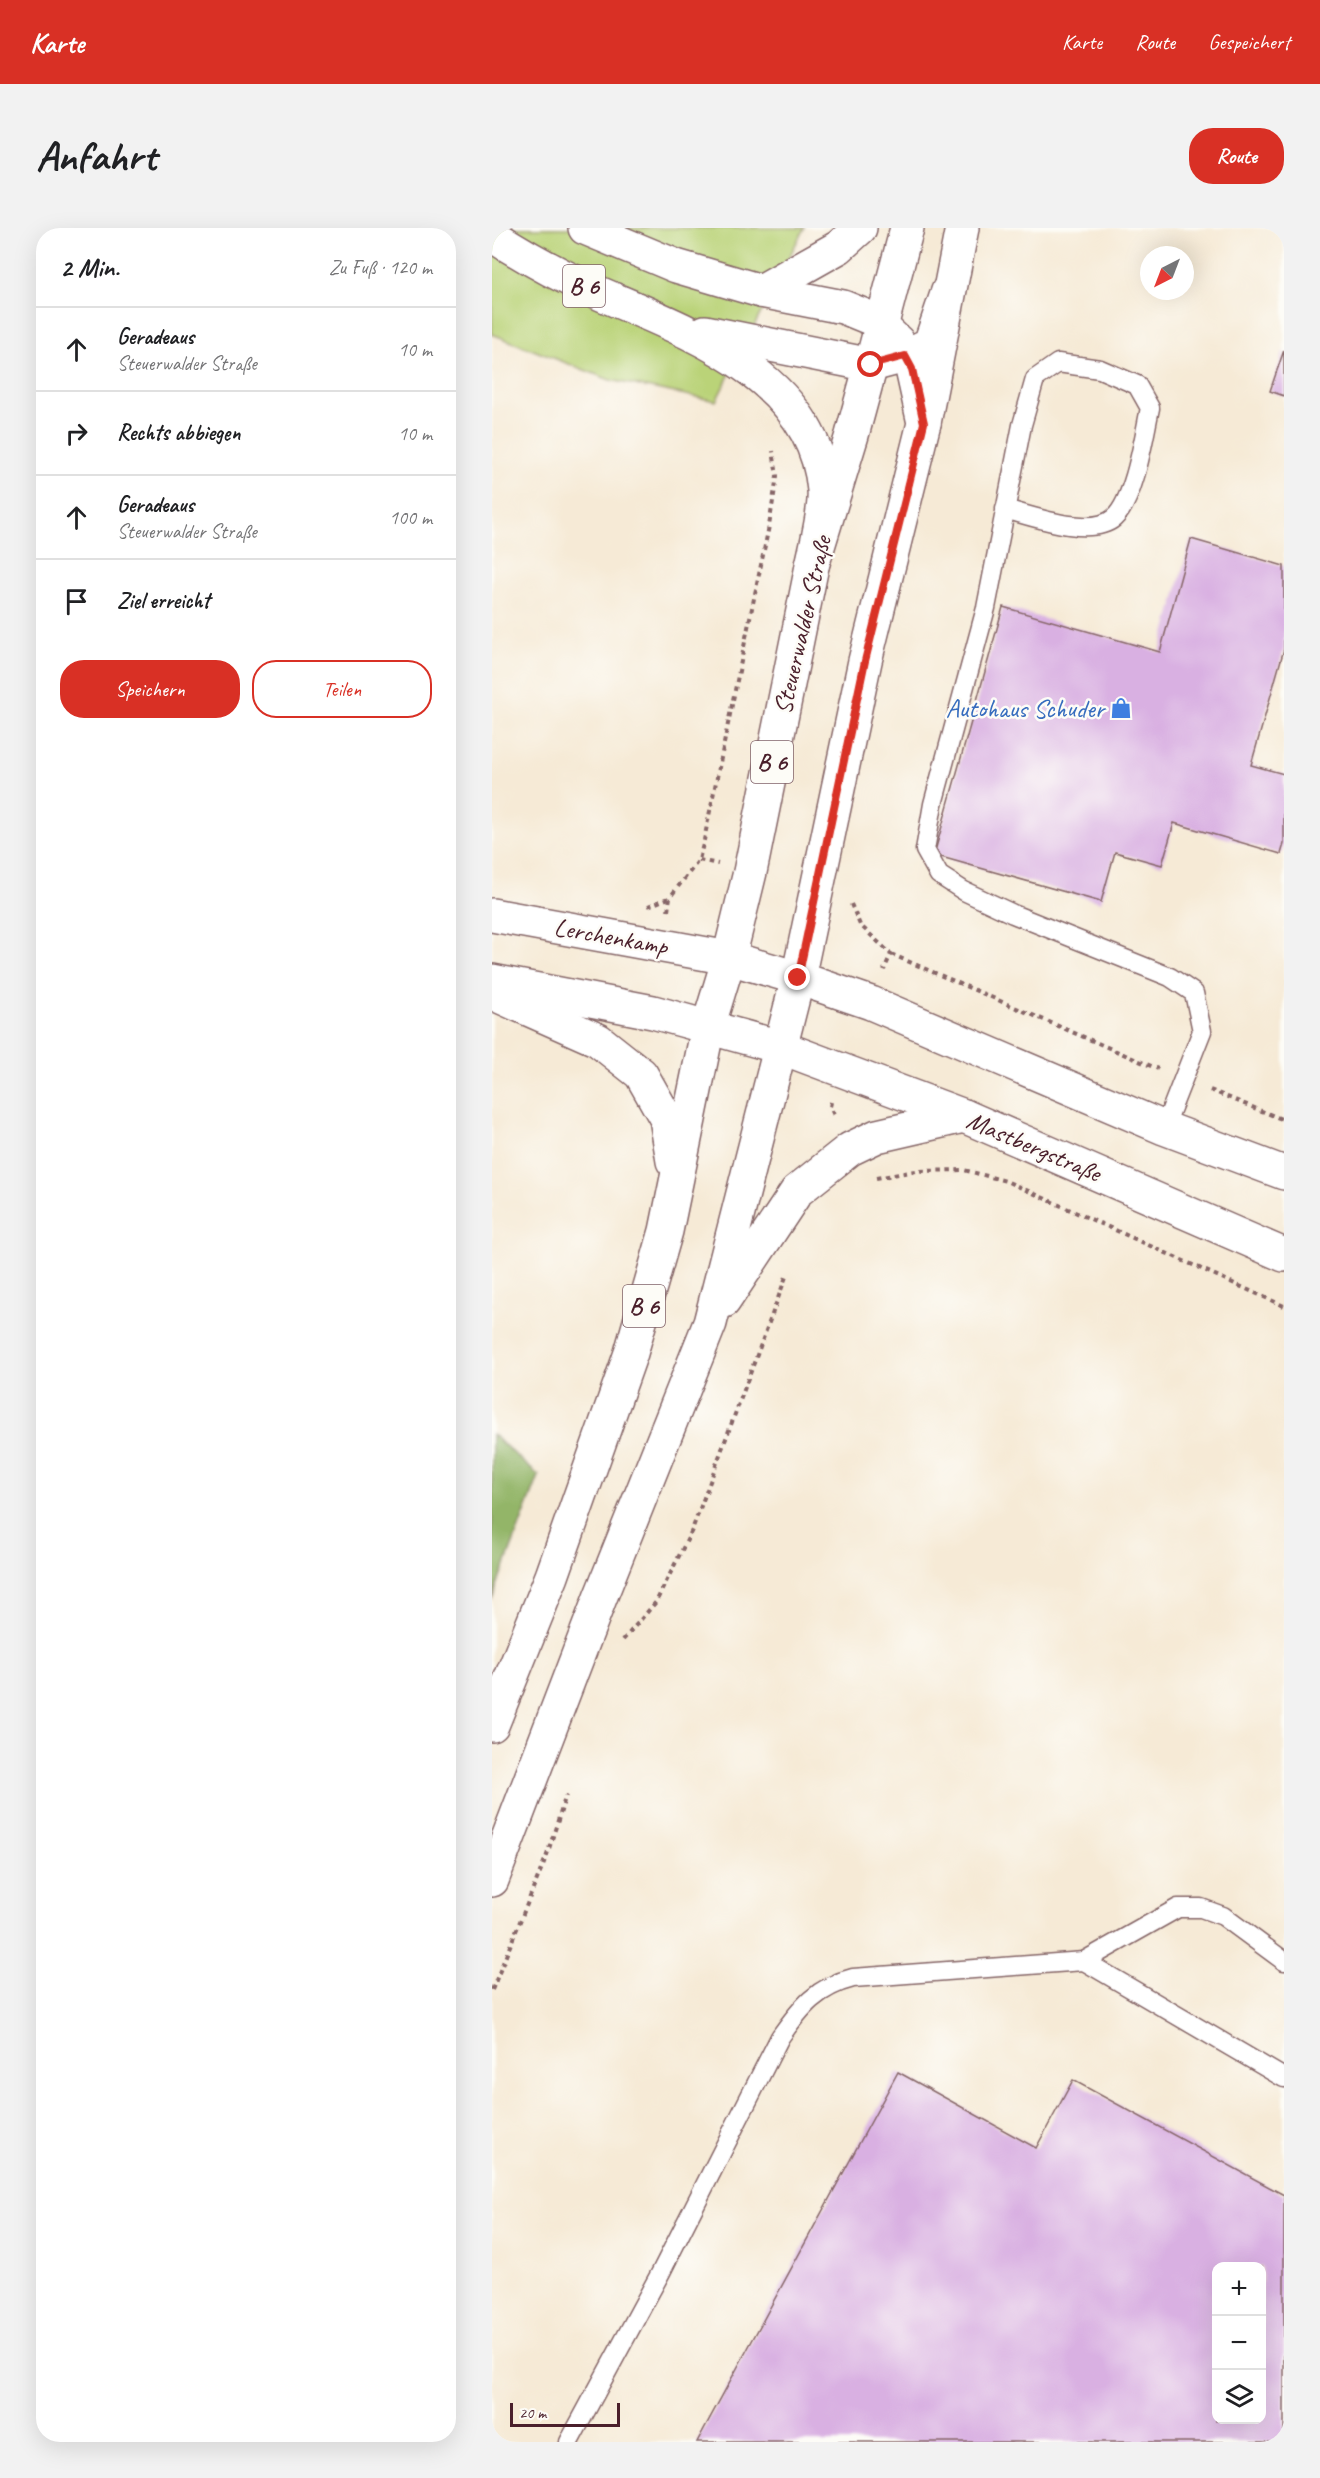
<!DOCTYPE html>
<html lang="de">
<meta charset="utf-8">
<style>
:root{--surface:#fff;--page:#f2f2f2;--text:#202124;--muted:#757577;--line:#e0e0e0;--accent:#d93025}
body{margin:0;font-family:Caveat,sans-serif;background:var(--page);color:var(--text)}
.controls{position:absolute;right:18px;bottom:18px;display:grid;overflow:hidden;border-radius:12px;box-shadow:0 6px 24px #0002}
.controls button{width:54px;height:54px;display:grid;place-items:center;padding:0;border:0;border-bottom:2px solid var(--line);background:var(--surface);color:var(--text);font:30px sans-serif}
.compass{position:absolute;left:648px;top:18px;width:54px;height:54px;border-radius:50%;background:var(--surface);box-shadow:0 6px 24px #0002;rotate:222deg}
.scale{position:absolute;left:18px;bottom:15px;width:110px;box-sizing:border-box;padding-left:6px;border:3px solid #4a1f2b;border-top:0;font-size:16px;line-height:21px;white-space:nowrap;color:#4a1f2b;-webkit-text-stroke:4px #fdfcf7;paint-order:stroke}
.stop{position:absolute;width:18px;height:18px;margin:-14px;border:4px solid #d93025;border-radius:50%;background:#fff}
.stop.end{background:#d93025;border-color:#fff;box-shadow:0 2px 6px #0008}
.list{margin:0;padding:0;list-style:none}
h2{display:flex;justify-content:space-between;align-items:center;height:78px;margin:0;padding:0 24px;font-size:26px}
h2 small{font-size:20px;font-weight:400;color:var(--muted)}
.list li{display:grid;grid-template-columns:39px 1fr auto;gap:18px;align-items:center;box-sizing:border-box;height:84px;padding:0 24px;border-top:2px solid var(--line)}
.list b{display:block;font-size:22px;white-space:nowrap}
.list p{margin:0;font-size:20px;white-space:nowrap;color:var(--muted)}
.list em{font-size:20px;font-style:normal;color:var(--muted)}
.actions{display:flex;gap:12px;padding:18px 24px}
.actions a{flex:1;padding:14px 0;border:2px solid var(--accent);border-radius:24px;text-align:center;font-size:21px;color:var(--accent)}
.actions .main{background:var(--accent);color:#fff}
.icon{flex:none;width:33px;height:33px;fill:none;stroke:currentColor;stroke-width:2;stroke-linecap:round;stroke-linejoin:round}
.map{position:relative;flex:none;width:792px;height:2214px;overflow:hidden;border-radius:24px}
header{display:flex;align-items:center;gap:36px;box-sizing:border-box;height:84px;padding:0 30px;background:var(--accent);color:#fff}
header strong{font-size:28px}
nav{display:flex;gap:33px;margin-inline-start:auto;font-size:21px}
.intro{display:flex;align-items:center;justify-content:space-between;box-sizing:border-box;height:144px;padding:0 36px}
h1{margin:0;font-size:42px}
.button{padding:15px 27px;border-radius:24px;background:var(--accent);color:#fff;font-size:21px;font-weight:700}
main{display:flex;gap:36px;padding:0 36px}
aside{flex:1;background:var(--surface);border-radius:24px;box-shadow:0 6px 24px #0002}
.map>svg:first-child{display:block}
.green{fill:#bad378;stroke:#827952;stroke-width:1.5}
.forest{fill:#93b568;stroke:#6e6a4a;stroke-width:1.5}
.building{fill:#d9b0e2;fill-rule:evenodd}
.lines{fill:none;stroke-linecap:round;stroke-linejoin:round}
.lane-casing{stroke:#866667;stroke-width:21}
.secondary-casing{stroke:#866667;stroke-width:36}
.primary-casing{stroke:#866667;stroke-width:36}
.highway-casing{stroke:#866667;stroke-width:36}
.path{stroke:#866667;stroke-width:4;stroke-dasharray:4.5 4.5;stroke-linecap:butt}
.lane{stroke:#fff;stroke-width:18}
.secondary{stroke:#fff;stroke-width:33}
.primary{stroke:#fff;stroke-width:33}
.highway{stroke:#fff;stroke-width:33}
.route{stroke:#d93025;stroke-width:8}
.labels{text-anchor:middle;stroke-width:5;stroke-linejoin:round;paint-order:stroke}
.shield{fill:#fdfcf7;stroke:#806168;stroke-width:1.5}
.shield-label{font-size:24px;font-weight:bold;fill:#4a1f2b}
.street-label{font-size:26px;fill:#4a1f2b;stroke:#fdfcf7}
.shop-label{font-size:26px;fill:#366cbe;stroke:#fdfcf7;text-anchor:end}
</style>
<header>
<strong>Karte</strong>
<nav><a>Karte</a><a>Route</a><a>Gespeichert</a></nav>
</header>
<div class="intro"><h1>Anfahrt</h1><a class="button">Route</a></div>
<main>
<aside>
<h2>2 Min.<small>Zu Fuß · 120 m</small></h2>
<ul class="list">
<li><svg class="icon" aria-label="ahead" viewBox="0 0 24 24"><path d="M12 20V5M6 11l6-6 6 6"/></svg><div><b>Geradeaus</b><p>Steuerwalder Straße</p></div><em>10 m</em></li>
<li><svg class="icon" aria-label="right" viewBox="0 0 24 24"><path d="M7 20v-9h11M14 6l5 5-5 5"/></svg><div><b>Rechts abbiegen</b></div><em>10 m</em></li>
<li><svg class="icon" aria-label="ahead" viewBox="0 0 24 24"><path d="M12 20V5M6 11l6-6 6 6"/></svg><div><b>Geradeaus</b><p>Steuerwalder Straße</p></div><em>100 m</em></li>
<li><svg class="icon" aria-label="arrive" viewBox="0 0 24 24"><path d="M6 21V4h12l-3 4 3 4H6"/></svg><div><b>Ziel erreicht</b></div></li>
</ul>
<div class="actions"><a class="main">Speichern</a><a>Teilen</a></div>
</aside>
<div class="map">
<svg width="792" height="2214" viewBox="0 0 792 2214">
<rect width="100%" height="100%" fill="#fdfcf7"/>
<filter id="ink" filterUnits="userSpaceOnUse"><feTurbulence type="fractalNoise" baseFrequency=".0167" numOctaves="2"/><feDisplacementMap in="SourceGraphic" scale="12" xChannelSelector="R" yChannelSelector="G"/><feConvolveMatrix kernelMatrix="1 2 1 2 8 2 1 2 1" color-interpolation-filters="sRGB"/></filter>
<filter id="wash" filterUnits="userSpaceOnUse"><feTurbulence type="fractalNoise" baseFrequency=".008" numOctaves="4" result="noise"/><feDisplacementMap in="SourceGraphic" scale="24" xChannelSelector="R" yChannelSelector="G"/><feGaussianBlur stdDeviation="1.35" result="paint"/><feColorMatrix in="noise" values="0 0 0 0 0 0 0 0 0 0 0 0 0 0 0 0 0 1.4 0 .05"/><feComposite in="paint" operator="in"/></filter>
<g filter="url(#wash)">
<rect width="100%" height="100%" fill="#f6ead6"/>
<path class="green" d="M0,0H312L224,173L118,152L0,106Z"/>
<path class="forest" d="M0,1206L47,1248L0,1371Z"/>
<g id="blocks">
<g class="building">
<path d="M792,122V168L778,163Z"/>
<path d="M699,311L792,338V421L759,537L792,546V616L789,626L682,595L670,637L623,624L609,674L442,627L511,379L668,424Z"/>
<path d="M406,1844L544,1920L581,1852L792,1967V2214H205ZM724,2038H770V2192H724Z"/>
</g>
</g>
</g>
<g filter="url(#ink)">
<use href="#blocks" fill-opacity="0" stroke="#866667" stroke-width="1.5"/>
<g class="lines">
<defs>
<g id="lane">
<path d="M513,281C539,288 599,310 622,290C643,271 652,208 658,180L645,157L608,141L566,135L543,151L530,197L494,380L441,576L433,622L447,647L472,663L521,686L678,749L702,765L710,803L672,900"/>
<path d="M592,1733L792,1850"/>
<path d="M77,2214L169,2044L288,1809C309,1779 325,1759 361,1750L592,1733L686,1680H709L731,1688L792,1733"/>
</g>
<g id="secondary">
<path d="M415,0L379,137L413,128L438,116L456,63"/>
<path d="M432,195L470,0"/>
<path d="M0,687L237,730L306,750L379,775L672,900L792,945"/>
<path d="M0,753L161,784L288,819L472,888L792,1027"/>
</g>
<g id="primary">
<path d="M0,765L106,812L149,846L174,890L181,933"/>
<path d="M232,1073L305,963L358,921L385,908L472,888"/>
<path d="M0,1497L60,1348L139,1125L174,1003L216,799L237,730L258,644L320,338L360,207L379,137"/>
<path d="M0,1652L108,1370L218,1095L306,750L373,433L432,195L420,141L406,114L388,97"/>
</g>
<g id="highway">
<path d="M93,0L184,38L269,63L351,79L383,92L388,97"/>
<path d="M0,7C32,28 65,46 100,62C191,102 322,145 332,262C334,281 324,318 320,338"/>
<path d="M269,63L347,19L368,0"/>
<path d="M213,104L379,137"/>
</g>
</defs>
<use href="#lane" class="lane-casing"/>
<use href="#secondary" class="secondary-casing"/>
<use href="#primary" class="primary-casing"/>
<use href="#highway" class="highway-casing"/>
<g class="path">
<path d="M207,632L226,636"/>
<path d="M359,676L368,697L399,726L392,742"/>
<path d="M156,678L177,670"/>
<path d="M176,683L178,669L207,632L212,612L277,298L285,248L281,223"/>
<path d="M399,726L666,841"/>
<path d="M718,862L792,892"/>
<path d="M339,874L338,879L343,889"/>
<path d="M384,950L424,943L472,942L514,953L792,1078"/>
<path d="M131,1412L164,1374L200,1302L295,1046"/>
<path d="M0,1762L55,1627L74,1567"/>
</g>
<use href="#lane" class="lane"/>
<use href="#secondary" class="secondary"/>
<use href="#primary" class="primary"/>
<use href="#highway" class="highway"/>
</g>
</g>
<g class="lines" filter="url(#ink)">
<path class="route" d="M306,750L373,433L432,195L420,141L413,128L379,137"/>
</g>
<defs>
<symbol id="shop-bare" viewBox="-9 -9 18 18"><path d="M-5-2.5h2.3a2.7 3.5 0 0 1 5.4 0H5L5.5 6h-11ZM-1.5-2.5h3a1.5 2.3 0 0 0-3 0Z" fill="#3f7fe0" stroke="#fdfcf7" stroke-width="2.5" paint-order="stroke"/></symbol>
</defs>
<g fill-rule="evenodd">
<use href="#shop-bare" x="614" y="465" width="30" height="30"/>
</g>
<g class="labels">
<g class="shield">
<rect x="71" y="37" width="42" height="42" rx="4.5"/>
<rect x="259" y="513" width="42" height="42" rx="4.5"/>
<rect x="131" y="1057" width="42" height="42" rx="4.5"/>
</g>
<g class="shield-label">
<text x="92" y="66">B 6</text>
<text x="280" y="542">B 6</text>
<text x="152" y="1086">B 6</text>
</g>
<g class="street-label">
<text transform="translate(310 397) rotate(-77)" y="9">Steuerwalder Straße</text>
<text transform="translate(119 708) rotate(10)" y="9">Lerchenkamp</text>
<text transform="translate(542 918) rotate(23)" y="9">Mastbergstraße</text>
</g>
<g class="shop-label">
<text x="612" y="489">Autohaus Schuder</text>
</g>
</g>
</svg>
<div class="controls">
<button>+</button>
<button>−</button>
<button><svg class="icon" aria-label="layers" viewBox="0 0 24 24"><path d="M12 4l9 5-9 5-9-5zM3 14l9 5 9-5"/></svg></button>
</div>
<svg class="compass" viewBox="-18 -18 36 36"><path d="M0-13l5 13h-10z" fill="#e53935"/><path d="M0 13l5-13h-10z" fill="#757577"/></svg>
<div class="scale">20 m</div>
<div class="stop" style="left:379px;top:137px"></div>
<div class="stop end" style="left:306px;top:750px"></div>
</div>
</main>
